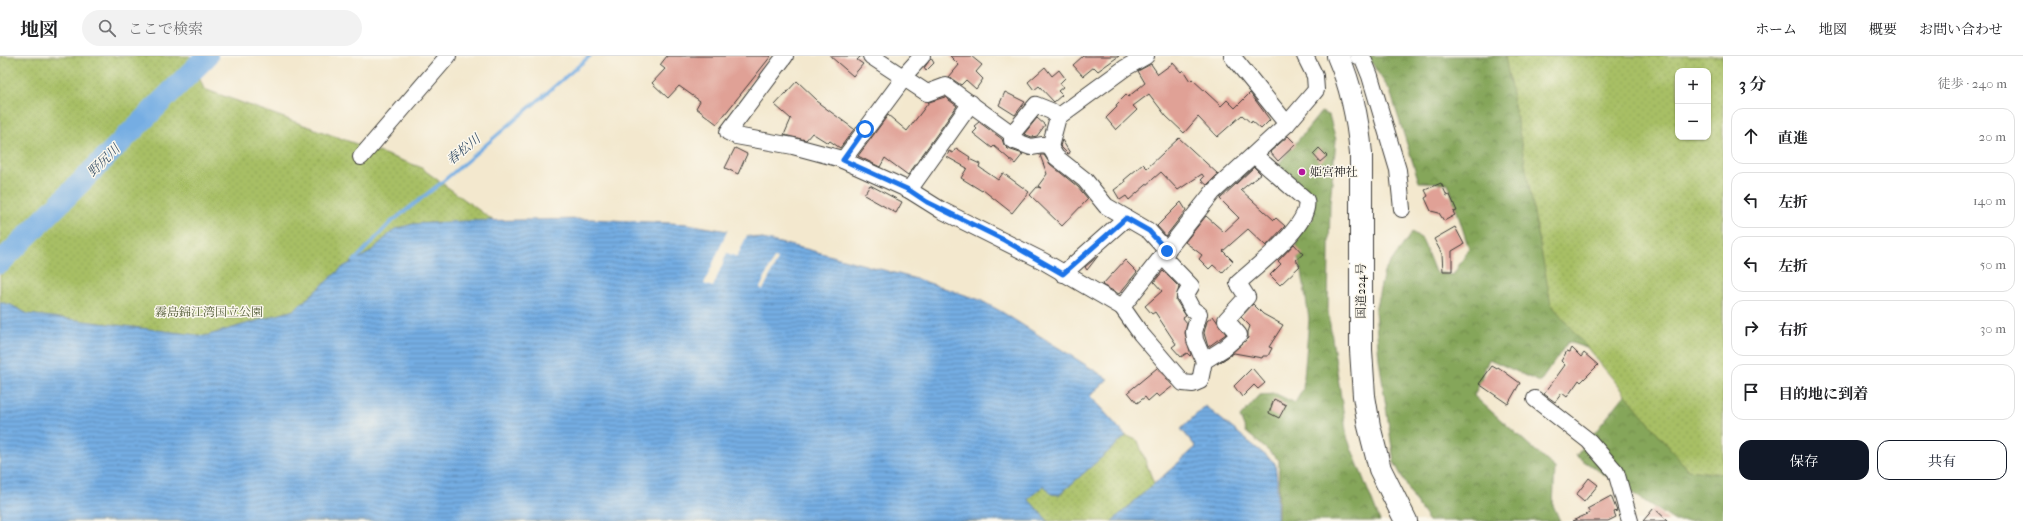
<!DOCTYPE html>
<html lang="ja">
<meta charset="utf-8">
<style>
:root{--surface:#fff;--page:#f2f2f2;--text:#202124;--muted:#757577;--line:#e0e0e0;--accent:#111827}
body{margin:0;font-family:"IM FELL French Canon","Noto Serif JP",serif;background:var(--page);color:var(--text)}
.controls{position:absolute;right:12px;top:12px;display:grid;overflow:hidden;border-radius:8px;box-shadow:0 1px 3px #0004}
.controls button{width:36px;height:36px;display:grid;place-items:center;padding:0;border:0;border-bottom:1px solid var(--line);background:var(--surface);color:var(--text);font:20px sans-serif}
.stop{position:absolute;width:12px;height:12px;margin:-9px;border:3px solid #1a73e8;border-radius:50%;background:#fff}
.stop.end{background:#1a73e8;border-color:#fff;box-shadow:0 1px 4px #0008}
.list{margin:0;padding:0;list-style:none}
h2{display:flex;justify-content:space-between;align-items:center;height:52px;margin:0;padding:0 16px;font-size:17px}
h2 small{font-size:13px;font-weight:400;color:var(--muted)}
.list li{display:grid;grid-template-columns:26px 1fr auto;gap:12px;align-items:center;box-sizing:border-box;height:56px;margin:0 8px 8px;padding:0 8px;border:1px solid var(--line);border-radius:12px}
.list b{display:block;font-size:15px;white-space:nowrap}
.list em{font-size:13px;font-style:normal;color:var(--muted)}
.actions{display:flex;gap:8px;padding:12px 16px}
.actions a{flex:1;padding:9px 0;border:1px solid var(--accent);border-radius:12px;text-align:center;font-size:14px;color:var(--accent)}
.actions .main{background:var(--accent);color:#fff}
.icon{flex:none;width:22px;height:22px;fill:none;stroke:currentColor;stroke-width:2;stroke-linecap:round;stroke-linejoin:round}
.map{position:relative;flex:none;width:1723px;height:465px;overflow:hidden}
header{display:flex;align-items:center;gap:24px;box-sizing:border-box;height:56px;padding:0 20px;background:var(--surface);border-bottom:1px solid var(--line)}
header strong{font-size:19px}
nav{display:flex;gap:22px;margin-inline-start:auto;font-size:14px}
.search{width:280px;height:36px;background:var(--page);display:flex;align-items:center;gap:10px;box-sizing:border-box;padding:0 14px;border-radius:22px;color:var(--muted);font-size:15px}
main{display:flex}
aside{flex:1;background:var(--surface)}
.map>svg:first-child{display:block}
.forest{fill:url(#forest-crowns);stroke:#50613b}
.park{fill:url(#park-dots);stroke:#626e40;fill-rule:evenodd}
.water{fill:url(#water-rules);stroke:#486480}
.pier{fill:#f3e8ce}
.lines{fill:none;stroke-linecap:round;stroke-linejoin:round}
.stream{stroke:#74ade3;stroke-width:3.5}
.river{stroke:#74ade3;stroke-width:22}
.building{fill:#e0a196}
.minor-casing{stroke:#3c3b37;stroke-width:18}
.highway-casing{stroke:#3c3b37;stroke-width:24}
.minor{stroke:#fff;stroke-width:16}
.highway{stroke:#fff;stroke-width:22}
.route{stroke:#1a73e8;stroke-width:5}
.poi-dot{fill:#b5179e;stroke:#fbf7ec;stroke-width:1.5}
.labels{text-anchor:middle;stroke-width:3;stroke-linejoin:round;paint-order:stroke}
.poi-label{font-size:12px;fill:#1c1c1c;stroke:#fbf7ec;text-anchor:start}
.street-label{font-size:12px;fill:#1c1c1c;stroke:#fbf7ec}
.park-label{font-size:12px;fill:#545d39;stroke:#fbf7ec}
.water-label{font-size:13px;font-style:italic;fill:#3f566c;stroke:#fbf7ec}
</style>
<header>
<strong>地図</strong>
<div class="search"><svg class="icon" aria-label="search" viewBox="0 0 24 24"><circle cx="10" cy="10" r="6"/><path d="M15 15l6 6"/></svg>ここで検索</div>
<nav><a>ホーム</a><a>地図</a><a>概要</a><a>お問い合わせ</a></nav>
</header>
<main>
<div class="map">
<svg width="1723" height="465" viewBox="0 0 1723 465">
<defs>
<pattern id="forest-crowns" width="20" height="18" patternUnits="userSpaceOnUse"><rect width="20" height="18" fill="#85a65a"/><path d="M2 6a3 3 0 1 1 6 0M12 15a3 3 0 1 1 6 0" fill="none" stroke="#6c864a"/></pattern>
<pattern id="park-dots" width="8" height="8" patternUnits="userSpaceOnUse"><rect width="8" height="8" fill="#a7bf65"/><path d="M2 2h.1M6 6h.1" fill="none" stroke="#8fa457" stroke-width="1.8" stroke-linecap="round"/></pattern>
<pattern id="water-rules" width="6" height="5" patternUnits="userSpaceOnUse"><rect width="6" height="5" fill="#74ade3"/><path d="M0 2.5h6" fill="none" stroke="#5e8cb7"/></pattern>
</defs>
<rect width="100%" height="100%" fill="#fbf7ec"/>
<filter id="ink" filterUnits="userSpaceOnUse"><feTurbulence type="fractalNoise" baseFrequency=".025" numOctaves="2"/><feDisplacementMap in="SourceGraphic" scale="8" xChannelSelector="R" yChannelSelector="G"/><feConvolveMatrix kernelMatrix="1 2 1 2 8 2 1 2 1" color-interpolation-filters="sRGB"/></filter>
<filter id="wash" filterUnits="userSpaceOnUse"><feTurbulence type="fractalNoise" baseFrequency=".012" numOctaves="4" result="noise"/><feDisplacementMap in="SourceGraphic" scale="16" xChannelSelector="R" yChannelSelector="G"/><feGaussianBlur stdDeviation="0.9" result="paint"/><feColorMatrix in="noise" values="0 0 0 0 0 0 0 0 0 0 0 0 0 0 0 0 0 1.4 0 .05"/><feComposite in="paint" operator="in"/></filter>
<g filter="url(#wash)">
<rect width="100%" height="100%" fill="#f3e8ce"/>
<g class="forest">
<path d="M1367,0H1641L1678,81H1708L1723,93V465H1675L1576,400L1632,330L1608,299L1568,286L1540,326L1489,303L1474,340L1555,412L1553,449L1560,465H1429L1416,447L1394,406L1379,303L1375,254L1384,216L1412,176L1422,183L1435,216L1453,219L1469,193L1448,127L1419,126L1390,35Z"/>
<path d="M1321,56L1329,59L1336,84L1330,147L1328,255L1347,381L1380,465H1278L1279,404L1246,376L1240,361L1260,339L1276,338L1295,347L1303,333L1309,263L1302,216L1297,200V185L1304,171L1313,163V146L1278,109Z"/>
</g>
<g class="park">
<path d="M0,0H190L204,33L420,111L607,248L892,267L1138,385L1168,465H0Z"/>
<path d="M1505,0H1723V418L1688,414L1551,248ZM1678,15H1708V81H1678Z"/>
</g>
<g class="water">
<path d="M591,163L688,168L727,175L806,193L920,224L980,244L1002,256L1108,323L1090,340L1126,380L1059,439L1051,438L1044,429L1028,443L1048,465H0V246L11,249L28,258L205,280L294,254L343,211L369,197L395,173L413,168L464,165Z"/>
<path d="M1205,350L1275,407L1277,424V465H1112L1196,391L1181,373Z"/>
</g>
<g class="pier">
<path d="M728,173L748,177L737,201L727,197L713,231L704,228Z"/>
<path d="M774,202L778,203L763,234L760,232Z"/>
</g>
<g class="lines">
<path class="stream" d="M354,205L390,167L441,127L590,0"/>
<path class="river" d="M0,207L207,0"/>
</g>
<g id="blocks">
<g class="building">
<path d="M667,0H771L717,68L696,52L700,45L679,30L668,42L652,27L665,13L660,9Z"/>
<path d="M830,0H861L857,4L863,8L853,20Z"/>
<path d="M950,0H971L982,9L976,16L983,23L976,33L966,24L961,29L949,21L959,9Z"/>
<path d="M1083,0H1119L1098,15L1094,11L1083,20L1073,9Z"/>
<path d="M931,2L934,7L926,15L924,12Z"/>
<path d="M1173,7L1181,16L1183,14L1190,25L1192,23L1221,50L1227,44L1235,52L1250,37L1270,64L1261,73L1252,65L1251,67L1242,59L1217,81L1198,61L1184,77L1166,60L1149,38L1133,50L1137,54L1116,74L1106,62L1117,51L1116,49L1126,39L1128,41L1145,27L1138,15L1151,8L1158,18Z"/>
<path d="M1045,11L1052,20L1059,14L1065,22L1060,27L1063,31L1058,35L1062,39L1054,46L1039,30L1034,34L1028,26Z"/>
<path d="M797,25L817,44L816,45L854,73L840,92L830,85L828,87L812,77L806,84L784,79L791,63L775,49Z"/>
<path d="M1005,36L1025,46L1015,59L999,49Z"/>
<path d="M945,41L957,50L908,119L885,102L880,111L858,100L888,59L907,75L929,46Z"/>
<path d="M1037,62L1045,69L1037,80L1032,81L1024,78Z"/>
<path d="M979,66L1002,83L1004,89L1008,93L1023,98L1015,108L994,90L992,92L973,77L977,73L974,70Z"/>
<path d="M1288,80L1296,88L1278,105L1270,96Z"/>
<path d="M1179,82L1218,118L1207,129L1201,124L1204,121L1202,118L1178,134L1161,116L1129,144L1126,140L1120,144L1114,134L1125,126L1124,124L1143,108L1147,112Z"/>
<path d="M1062,84L1070,97L1068,98L1060,90Z"/>
<path d="M735,92L747,98L738,118L725,112Z"/>
<path d="M956,92L970,101L969,103L980,108L979,111L998,124L1003,117L1029,136L1012,157L983,134L982,135L961,122L967,112L947,101L949,95L953,97Z"/>
<path d="M1319,92L1327,100L1320,106L1313,98Z"/>
<path d="M1040,99H1044L1050,108L1078,131L1088,143L1062,170L1030,139L1037,131L1041,132L1038,130L1047,118Z"/>
<path d="M1254,111L1261,118L1241,134L1274,164L1276,162L1285,170L1266,190L1248,173L1223,195L1233,205L1222,217L1213,209L1209,213L1199,203L1202,199L1185,186L1206,160L1224,176L1239,162L1220,143Z"/>
<path d="M1441,127L1447,140L1450,139L1457,155L1453,156L1455,159L1444,165L1439,157L1431,155L1425,142L1428,140L1425,134Z"/>
<path d="M870,129L902,146L896,157L864,139Z"/>
<path d="M1181,146L1186,154L1166,180L1157,170Z"/>
<path d="M1455,171L1464,188L1452,195V215H1443L1442,198L1434,183Z"/>
<path d="M1294,188L1303,198L1296,204L1300,210L1280,229L1270,219L1281,208L1278,205Z"/>
<path d="M1098,200L1087,214L1085,211Z"/>
<path d="M1125,204L1137,216L1119,238L1102,229Z"/>
<path d="M1163,215L1179,231L1176,244L1186,260L1183,262L1187,267L1185,277L1191,299L1190,300L1187,297L1181,301L1172,291L1176,288L1155,256L1152,258L1145,250L1162,235L1154,226Z"/>
<path d="M1253,248L1263,258L1283,269L1269,291L1272,292L1268,300H1263L1262,302L1234,297L1217,308L1229,300L1248,282V276L1250,270L1241,261Z"/>
<path d="M1213,260L1226,278L1208,291L1204,277L1207,265Z"/>
<path d="M1572,292L1581,301L1584,297L1598,309L1581,326L1579,324L1567,341L1562,337L1555,346L1544,338L1565,309L1561,305L1567,295L1570,296Z"/>
<path d="M1492,310L1497,313L1498,311L1520,327L1508,348L1479,328Z"/>
<path d="M1157,312L1173,330L1159,341L1156,338L1148,345L1145,341L1137,347L1128,336Z"/>
<path d="M1252,312L1265,327L1258,333L1254,329L1242,341L1234,330Z"/>
<path d="M1274,343L1286,349L1279,362L1269,357Z"/>
<path d="M1589,422L1598,429L1584,446L1576,439Z"/>
<path d="M1611,440L1617,455L1614,456L1616,461L1608,465H1572L1590,457L1587,453Z"/>
<path d="M1654,452L1668,465H1643Z"/>
</g>
</g>
</g>
<g filter="url(#ink)">
<use href="#blocks" fill-opacity="0" stroke="#3c3b37" stroke-width="1"/>
<g class="lines">
<defs>
<g id="minor">
<path d="M785,0L728,76L736,80L793,90L838,102L867,115L909,134L941,154L1043,205L1122,251"/>
<path d="M871,0L927,37L946,30L1012,78V84L1031,91L1043,89L1050,91L1056,101L1085,124L1106,150L1149,175L1167,195"/>
<path d="M1232,0L1287,68"/>
<path d="M1358,0H1362L1370,20L1398,114L1402,153"/>
<path d="M903,21L922,0"/>
<path d="M1012,78L1036,49L1051,55L1058,61"/>
<path d="M1050,91L1058,61L1125,12L1146,0"/>
<path d="M1254,99L1306,144C1312,169 1255,211 1238,227L1247,241L1226,264L1239,279L1223,293L1204,305L1200,325L1193,328L1183,327L1141,278L1122,251L1213,136L1287,68L1311,40L1316,34L1315,20L1305,0"/>
<path d="M361,101L448,0"/>
<path d="M843,104L904,22"/>
<path d="M909,134L971,47"/>
<path d="M1162,200L1191,230L1185,240L1192,253L1199,258L1194,276L1195,284L1204,305"/>
<path d="M1063,218L1126,162"/>
<path d="M1535,343L1589,385L1616,416L1630,465"/>
</g>
<path id="highway" d="M1338,0C1352,32 1358,64 1361,98V294L1364,340L1369,370L1380,413L1406,465"/>
</defs>
<use href="#minor" class="minor-casing"/>
<use href="#highway" class="highway-casing"/>
<use href="#minor" class="minor"/>
<use href="#highway" class="highway"/>
</g>
</g>
<g class="lines" filter="url(#ink)">
<path class="route" d="M865,73L843,104L909,134L927,146L1004,184L1063,218L1126,162L1149,175L1167,195"/>
</g>
<circle class="poi-dot" cx="1302" cy="116" r="4"/>
<g class="labels">
<g class="poi-label">
<text x="1310" y="120">姫宮神社</text>
</g>
<g class="street-label">
<text transform="translate(1361 235) rotate(-90)" y="4">国道224号</text>
</g>
<g class="park-label">
<text x="209" y="260">霧島錦江湾国立公園</text>
</g>
<g class="water-label">
<text transform="translate(463 93) rotate(-40)" y="5">春松川</text>
<text transform="translate(103 104) rotate(-45)" y="5">野尻川</text>
</g>
</g>
</svg>
<div class="controls">
<button>+</button>
<button>−</button>
</div>
<div class="stop" style="left:865px;top:73px"></div>
<div class="stop end" style="left:1167px;top:195px"></div>
</div>
<aside>
<h2>3 分<small>徒歩 · 240 m</small></h2>
<ul class="list">
<li><svg class="icon" aria-label="ahead" viewBox="0 0 24 24"><path d="M12 20V5M6 11l6-6 6 6"/></svg><div><b>直進</b></div><em>20 m</em></li>
<li><svg class="icon" aria-label="left" viewBox="0 0 24 24"><path d="M17 20v-9H6M10 6l-5 5 5 5"/></svg><div><b>左折</b></div><em>140 m</em></li>
<li><svg class="icon" aria-label="left" viewBox="0 0 24 24"><path d="M17 20v-9H6M10 6l-5 5 5 5"/></svg><div><b>左折</b></div><em>50 m</em></li>
<li><svg class="icon" aria-label="right" viewBox="0 0 24 24"><path d="M7 20v-9h11M14 6l5 5-5 5"/></svg><div><b>右折</b></div><em>30 m</em></li>
<li><svg class="icon" aria-label="arrive" viewBox="0 0 24 24"><path d="M6 21V4h12l-3 4 3 4H6"/></svg><div><b>目的地に到着</b></div></li>
</ul>
<div class="actions"><a class="main">保存</a><a>共有</a></div>
</aside>
</main>
